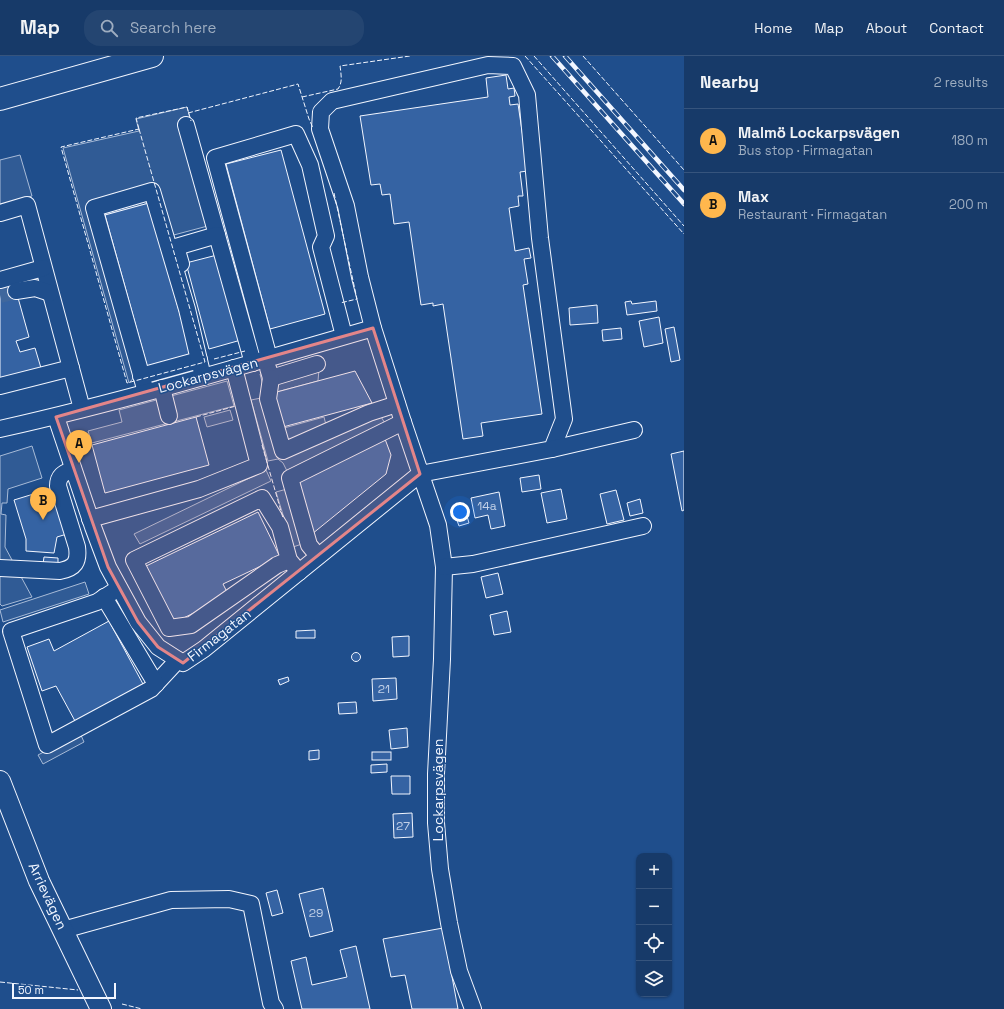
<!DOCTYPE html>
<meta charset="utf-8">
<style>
:root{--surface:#173a69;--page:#244571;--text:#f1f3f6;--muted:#9eadc0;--line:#36547d;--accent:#ffb74d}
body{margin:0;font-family:"Space Grotesk",sans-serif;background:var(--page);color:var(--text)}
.controls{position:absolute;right:12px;bottom:12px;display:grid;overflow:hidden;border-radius:8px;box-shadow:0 1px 3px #0004}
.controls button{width:36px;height:36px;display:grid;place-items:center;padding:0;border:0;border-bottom:1px solid var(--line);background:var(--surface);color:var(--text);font:20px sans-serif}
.scale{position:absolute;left:12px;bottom:10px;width:104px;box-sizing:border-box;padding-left:4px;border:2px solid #f2f6ff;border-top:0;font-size:11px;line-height:14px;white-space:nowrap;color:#f2f6ff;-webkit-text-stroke:3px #1f4e8c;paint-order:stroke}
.you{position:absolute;left:460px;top:456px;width:14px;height:14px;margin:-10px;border:3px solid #fff;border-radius:50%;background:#1a73e8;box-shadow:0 0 0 6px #1a73e833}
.badge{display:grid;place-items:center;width:26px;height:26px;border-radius:50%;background:var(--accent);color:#111;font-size:13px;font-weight:700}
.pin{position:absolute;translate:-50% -33px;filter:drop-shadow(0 1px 2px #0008)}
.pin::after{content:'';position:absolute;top:21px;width:14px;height:12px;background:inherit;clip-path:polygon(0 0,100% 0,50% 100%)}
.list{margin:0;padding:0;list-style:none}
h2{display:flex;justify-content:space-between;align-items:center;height:52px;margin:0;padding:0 16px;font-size:17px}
h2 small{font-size:13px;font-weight:400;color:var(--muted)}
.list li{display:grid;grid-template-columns:26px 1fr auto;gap:12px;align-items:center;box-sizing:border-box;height:64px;padding:0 16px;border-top:1px solid var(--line)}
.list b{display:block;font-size:15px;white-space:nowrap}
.list p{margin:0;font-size:13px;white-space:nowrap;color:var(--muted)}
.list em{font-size:13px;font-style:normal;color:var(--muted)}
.icon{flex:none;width:22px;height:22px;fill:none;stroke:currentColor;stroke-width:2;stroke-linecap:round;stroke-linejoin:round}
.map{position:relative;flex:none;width:684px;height:953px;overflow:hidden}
header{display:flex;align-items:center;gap:24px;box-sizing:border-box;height:56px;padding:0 20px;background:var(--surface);border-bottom:1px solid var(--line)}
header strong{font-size:19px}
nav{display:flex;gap:22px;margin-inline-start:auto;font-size:14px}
.search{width:280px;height:36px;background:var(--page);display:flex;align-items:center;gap:10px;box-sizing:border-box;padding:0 14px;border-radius:16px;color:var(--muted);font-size:15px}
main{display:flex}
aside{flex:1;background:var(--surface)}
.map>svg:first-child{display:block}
.parking{fill:#305b95;stroke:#a8bbd7}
.building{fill:#3563a3;stroke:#f2f6ff}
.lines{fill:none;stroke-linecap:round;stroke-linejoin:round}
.minor-tunnel{stroke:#3f679d;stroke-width:16;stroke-dasharray:16 8;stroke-linecap:butt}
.minor-casing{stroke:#f2f6ff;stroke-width:18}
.major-casing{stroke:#f2f6ff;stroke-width:22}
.highway-casing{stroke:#f2f6ff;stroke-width:24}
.minor{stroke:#1f4e8c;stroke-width:16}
.major{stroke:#1f4e8c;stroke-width:20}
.highway{stroke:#1f4e8c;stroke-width:22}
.rail-casing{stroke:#f2f6ff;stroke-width:4.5}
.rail{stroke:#1f4e8c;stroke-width:3;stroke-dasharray:9;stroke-linecap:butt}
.fence{stroke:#f2f6ff;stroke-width:1;stroke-dasharray:5 2;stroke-linecap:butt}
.marked{fill:#e38589;fill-opacity:0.2;stroke:#e38589;stroke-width:3;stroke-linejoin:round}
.labels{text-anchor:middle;stroke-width:3;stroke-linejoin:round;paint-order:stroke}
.number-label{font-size:12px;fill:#c3d1e8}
.street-label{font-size:14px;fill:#f2f6ff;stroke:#1f4e8c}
</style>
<header>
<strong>Map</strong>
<div class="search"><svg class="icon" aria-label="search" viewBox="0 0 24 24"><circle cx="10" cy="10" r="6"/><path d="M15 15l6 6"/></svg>Search here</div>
<nav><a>Home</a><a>Map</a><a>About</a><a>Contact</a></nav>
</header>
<main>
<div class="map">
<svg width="684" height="953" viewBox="0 0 684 953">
<rect width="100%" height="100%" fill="#1f4e8c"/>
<g class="parking">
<path d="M187,51L219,167L170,180L149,147L94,162L137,318L129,327L63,92L139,75L136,63Z"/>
<path d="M20,99L32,140L0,149V104Z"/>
<path d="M320,301L318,325L273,337L284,372L324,361L326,369L380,359L386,369L288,417L283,407L278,403L268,405L251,344L261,342L264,333L260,318Z"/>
<path d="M227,325L234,350L92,387L88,375L122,366L119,354Z"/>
<path d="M230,354L233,364L207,371L204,361Z"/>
<path d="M32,390L42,422L8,433L7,447H2L1,458L6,459L5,491L32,541L2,550L0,548V400Z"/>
<path d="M266,414L271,425L140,488L134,478Z"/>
<path d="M287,433L302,488L293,491L276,436Z"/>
<path d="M85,526L89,538L3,566L0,554Z"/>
<path d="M80,677L84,686L43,708L38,699Z"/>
</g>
<g class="building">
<path d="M506,19L508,33L514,32L515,40L509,41L510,49L518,48L528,115L520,116L523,140H518L519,150L509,152L515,195L529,192L531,202L524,203L528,228L523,229L542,358L481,367L483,380L463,383L443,248L433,250V247L421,249L409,166L394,168L390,138L382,139L380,128L371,129L360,60L488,41L486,22Z"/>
<path d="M281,94L325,258L270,273L226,108Z"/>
<path d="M149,147L191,298L147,310L105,159Z"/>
<path d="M217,199L241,284L209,293L186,207Z"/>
<path d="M15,231L29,281L16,285L20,296L35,292L41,312L0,324V235Z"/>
<path d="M631,245L632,248L656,245L657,255L627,259L625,246Z"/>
<path d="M597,249L598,267L570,269L569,252Z"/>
<path d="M659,261L663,287L644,291L639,265Z"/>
<path d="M674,271L680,304L671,306L665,273Z"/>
<path d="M621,272L622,283L603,285L602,274Z"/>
<path d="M355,315L372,347L283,371L273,337Z"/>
<path d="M196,361L209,409L105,437L92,389Z"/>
<path d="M385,383L391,399L386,418L312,478L296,425Z"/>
<path d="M684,395V454L682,455L671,398Z"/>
<path d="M539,419L541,433L522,436L520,422Z"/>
<path d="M53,432L67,478L57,481L54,497L26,495V483L14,444Z"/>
<path d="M561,433L567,463L547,467L541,437Z"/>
<path d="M616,434L624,464L607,468L600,438Z"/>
<path d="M499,436L505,470L491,473L488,459L475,462L471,442Z"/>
<path d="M640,443L643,457L630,460L627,447Z"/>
<path d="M465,453L469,467L459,470L454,456Z"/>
<path d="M258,456L280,501L223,528L229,540L171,568L144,511Z"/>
<path d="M44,501L58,502V509L43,508Z"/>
<path d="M498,517L503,538L486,542L481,521Z"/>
<path d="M507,555L511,576L494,579L490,559Z"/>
<path d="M109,565L143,628L75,665L56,630L42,635L27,591L49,583L54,595Z"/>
<path d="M315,574V582H296V575Z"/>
<path d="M409,580V600L393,601L392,581Z"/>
<circle cx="356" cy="601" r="4.5"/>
<path d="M288,621L289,625L280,629L278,624Z"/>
<path d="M396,622L397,643L373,645L372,623Z"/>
<path d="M356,646L357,657L339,658L338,647Z"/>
<path d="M407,672L408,691L391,693L389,674Z"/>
<path d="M319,694V703L309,704V695Z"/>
<rect x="372" y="696" width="19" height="8"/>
<path d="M387,708V716L371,717V709Z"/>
<path d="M391,720H410V738H392Z"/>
<path d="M412,757L413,781L394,782L393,758Z"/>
<path d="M323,832L333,875L310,881L299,838Z"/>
<path d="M277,834L283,857L272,860L266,837Z"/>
<path d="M443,872L458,953H412L405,919L391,921L383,883Z"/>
<path d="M356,890L370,953H302L291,905L306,901L312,929L347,921L340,894Z"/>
</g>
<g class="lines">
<path class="minor-tunnel" d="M0,239L16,235"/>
<defs>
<g id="minor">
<path d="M186,69L253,307"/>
<path d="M0,157L27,149L82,353"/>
<path d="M181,208L176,191L217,179"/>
<path d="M0,224L43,212"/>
<path d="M16,235L35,232L50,237"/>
<path d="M269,302L215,102L296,78L310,109L326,180L321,191L344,280"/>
<path d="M268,312L271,322L317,308"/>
<path d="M141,320L199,304"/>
<path d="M271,322L268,343L283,395L369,357L397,348"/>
<path d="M0,330L71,312"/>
<path d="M162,332L169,360"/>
<path d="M146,336L94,152L152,135L187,253L203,321"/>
<path d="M56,361L93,471L108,511L138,566L158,591L183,607L204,593L420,418L552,393L564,363L540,182L527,39L513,10L488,9L332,45L321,56L320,73L346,150L360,221L373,272L403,366L438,469L444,511L442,603L436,718V767L440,813L449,867L459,915L473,953"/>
<path d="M0,373C125,345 249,308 373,272"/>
<path d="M552,393L634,374"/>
<path d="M90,463L199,433L259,409L234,312"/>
<path d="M318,500L309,489L290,422L403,366"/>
<path d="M289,504L277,509L191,569L169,572L134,504L262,442L280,471L289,504L299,516"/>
<path d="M444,511L473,508L643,470"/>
<path d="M0,512L60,515C75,512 79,506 77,491L58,430C58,419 64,417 73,413"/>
<path d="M119,532L97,546L11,575L47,689L151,633L178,604"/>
<path d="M104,541L156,628"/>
<path d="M63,874L171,844L229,843L251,848L271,947L275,953"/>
</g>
<path id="major" d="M0,725L39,825L101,953"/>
<path id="highway" d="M0,43L152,0"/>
</defs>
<use href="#minor" class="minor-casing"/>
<use href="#major" class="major-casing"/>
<use href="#highway" class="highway-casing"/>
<use href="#minor" class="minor"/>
<use href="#major" class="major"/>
<use href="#highway" class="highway"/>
<defs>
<g id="rail">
<path d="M552,0L684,148"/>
<path d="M565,0L684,134"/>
</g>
</defs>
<use href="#rail" class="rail-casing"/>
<use href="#rail" class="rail"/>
<g class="fence">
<path d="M525,0L684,178"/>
<path d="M534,0L684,170"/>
<path d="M583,0L684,114"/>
<path d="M302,41L338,33C343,26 341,18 340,10L410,0"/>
<path d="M188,57L298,28L309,63L313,72"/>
<path d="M139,73L205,306L127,327L61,91Z"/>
<path d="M139,73L136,62L187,51L191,65"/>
<path d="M334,137L357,243L340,247"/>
<path d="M214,303L245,295"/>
<path d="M196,361L236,350"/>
<path d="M262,389L283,462"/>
<path d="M0,926L78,934"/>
<path d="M122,948L142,953"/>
</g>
</g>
<path class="marked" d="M373,272L420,418L183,607L158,591L138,566L108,511L56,361Z"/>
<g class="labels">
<g class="number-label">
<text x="487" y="454">14a</text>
<text x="384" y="637">21</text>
<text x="403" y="774">27</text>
<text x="316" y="861">29</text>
</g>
<g class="street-label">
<text transform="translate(208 319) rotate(-15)" y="5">Lockarpsvägen</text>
<text transform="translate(219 579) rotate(-38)" y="5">Firmagatan</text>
<text transform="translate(438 734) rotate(-90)" y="5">Lockarpsvägen</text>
<text transform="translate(48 840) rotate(65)" y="5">Arrievägen</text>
</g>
</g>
</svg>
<div class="controls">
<button>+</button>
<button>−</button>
<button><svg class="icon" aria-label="locate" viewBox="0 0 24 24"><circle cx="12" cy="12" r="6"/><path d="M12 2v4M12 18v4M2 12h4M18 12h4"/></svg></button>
<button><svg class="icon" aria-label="layers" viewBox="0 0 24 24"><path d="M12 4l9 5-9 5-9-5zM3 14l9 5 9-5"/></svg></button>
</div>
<div class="scale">50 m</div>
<div class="you"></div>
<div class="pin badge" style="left:79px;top:407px">A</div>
<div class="pin badge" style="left:43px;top:464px">B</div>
</div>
<aside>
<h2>Nearby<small>2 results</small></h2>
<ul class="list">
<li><span class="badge">A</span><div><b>Malmö Lockarpsvägen</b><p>Bus stop · Firmagatan</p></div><em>180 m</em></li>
<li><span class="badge">B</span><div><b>Max</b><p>Restaurant · Firmagatan</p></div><em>200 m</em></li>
</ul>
</aside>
</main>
